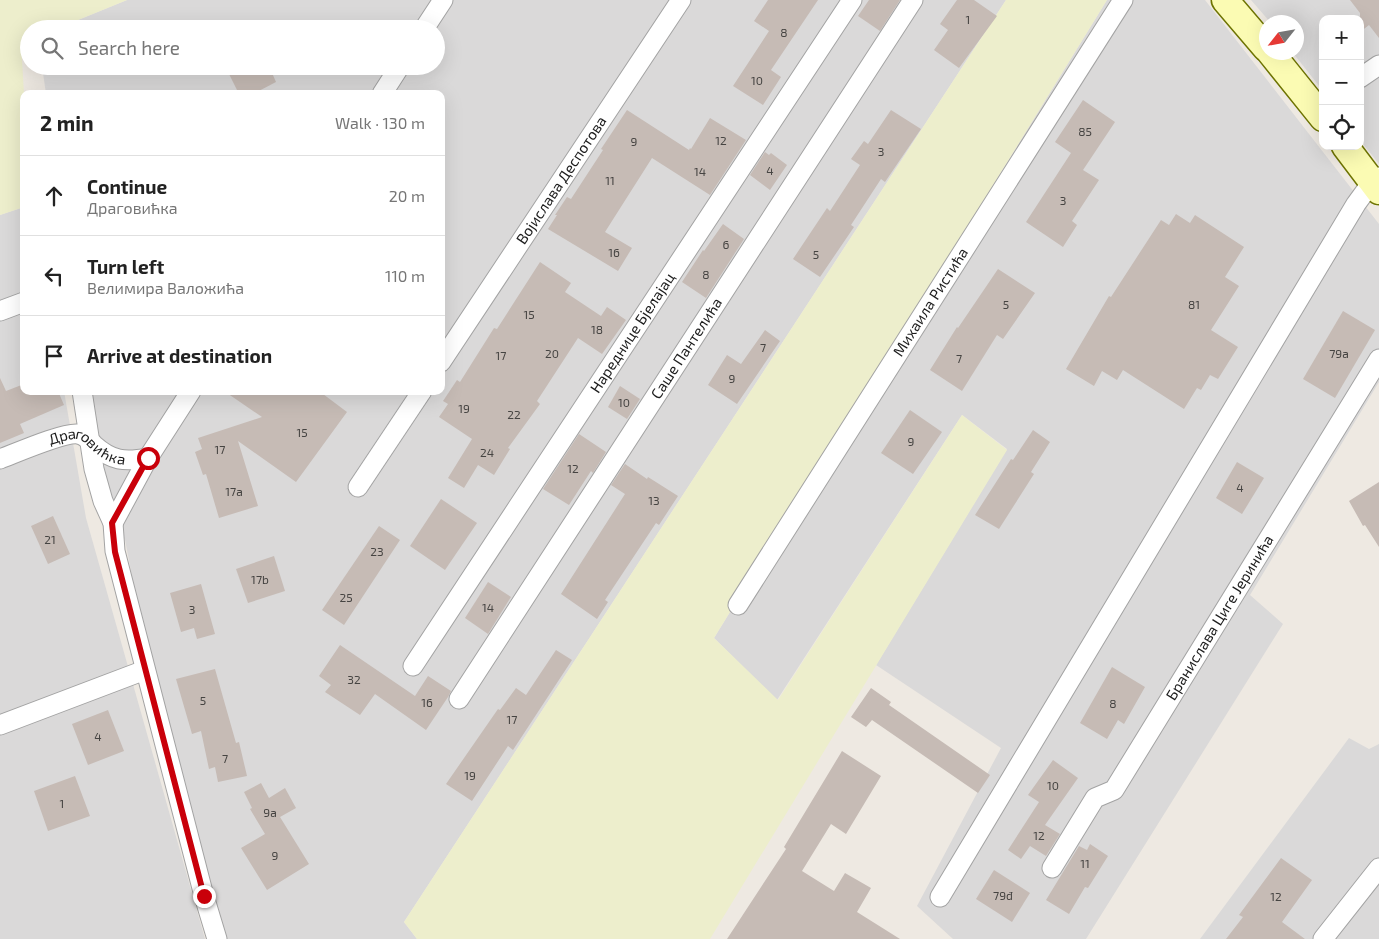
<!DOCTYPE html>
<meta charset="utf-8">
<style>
:root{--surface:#fff;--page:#f2f2f2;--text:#222;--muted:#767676;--line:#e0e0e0}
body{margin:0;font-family:"Exo 2",sans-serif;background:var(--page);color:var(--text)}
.controls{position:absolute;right:15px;top:15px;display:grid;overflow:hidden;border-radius:10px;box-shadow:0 5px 20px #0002}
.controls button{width:45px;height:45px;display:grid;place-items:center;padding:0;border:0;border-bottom:1px solid var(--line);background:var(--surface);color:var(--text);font:25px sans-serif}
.compass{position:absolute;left:1259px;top:15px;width:45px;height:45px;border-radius:50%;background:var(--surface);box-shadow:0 5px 20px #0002;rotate:239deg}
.stop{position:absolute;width:15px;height:15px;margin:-11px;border:4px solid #c9000a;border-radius:50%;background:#fff}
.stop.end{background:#c9000a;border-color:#fff;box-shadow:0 1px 5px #0008}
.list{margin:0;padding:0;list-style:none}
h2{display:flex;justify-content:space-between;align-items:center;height:65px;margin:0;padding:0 20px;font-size:21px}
h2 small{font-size:16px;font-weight:400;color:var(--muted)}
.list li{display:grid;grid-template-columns:32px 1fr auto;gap:15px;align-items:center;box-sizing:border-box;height:80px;padding:0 20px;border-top:1px solid var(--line)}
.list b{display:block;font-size:19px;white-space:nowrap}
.list p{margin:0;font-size:16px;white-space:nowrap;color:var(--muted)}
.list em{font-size:16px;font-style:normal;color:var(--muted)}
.icon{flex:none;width:28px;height:28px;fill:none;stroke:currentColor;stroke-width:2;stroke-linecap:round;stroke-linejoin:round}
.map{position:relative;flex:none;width:1379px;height:939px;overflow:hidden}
.search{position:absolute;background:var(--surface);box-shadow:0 5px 20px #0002;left:20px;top:20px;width:425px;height:55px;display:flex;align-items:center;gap:12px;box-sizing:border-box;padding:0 18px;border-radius:28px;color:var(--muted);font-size:19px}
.panel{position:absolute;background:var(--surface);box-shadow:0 5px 20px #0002;left:20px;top:90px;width:425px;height:305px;border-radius:10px}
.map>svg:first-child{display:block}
.residential{fill:#dad9d9}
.farmland{fill:#edeecc}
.building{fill:#c6bbb5}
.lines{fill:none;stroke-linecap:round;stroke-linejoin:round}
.street-casing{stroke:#a3a3a3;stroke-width:21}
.secondary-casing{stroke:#6e7402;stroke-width:29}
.street{stroke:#fff;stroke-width:19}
.secondary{stroke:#fbfbb3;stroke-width:26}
.route{stroke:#c9000a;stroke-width:6}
.labels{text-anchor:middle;stroke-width:4;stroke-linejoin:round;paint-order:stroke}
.number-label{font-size:12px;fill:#464442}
.street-label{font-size:15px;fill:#1c1c1c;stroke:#fff}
</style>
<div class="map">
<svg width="1379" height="939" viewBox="0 0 1379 939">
<rect width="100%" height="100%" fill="#eee9e2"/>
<g class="residential">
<path d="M127,0H1006L404,922L417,939H225L134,587L125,540L105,493L89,391H441V94H46L42,66H436V29H56Z"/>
<path d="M1107,0H1205L1379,224V382L1250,595L1283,624L1086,939H953L917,906L1001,748L876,665L1007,449L962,415L777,700L714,638Z"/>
<path d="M1251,0H1379V164L1360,140V19H1323V91L1293,53L1296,52V22H1270Z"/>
<path d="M24,207V391H64L86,518L205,939H0V215Z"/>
<path d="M1349,738L1369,749L1379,744V939H1200Z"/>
</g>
<g class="farmland">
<path d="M0,0H127L56,29H29V40L21,43L24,94V207L0,215Z"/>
<path d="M1006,0H1107L714,638L778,700L962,415L1007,450L710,939H417L404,922Z"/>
</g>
<g class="building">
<path d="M768,0H818L771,70L781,77L763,105L733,86L769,31L754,21Z"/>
<path d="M869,0H900L880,31L858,16Z"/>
<path d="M957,0H974L997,16L959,68L934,50L948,30L940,24Z"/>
<path d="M1350,0H1379V38L1369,25L1360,32V13Z"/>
<path d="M225,66H269L276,82L253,94H239Z"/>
<path d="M1083,100L1115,122L1083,170L1099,180L1072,221L1077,225L1063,247L1026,222L1071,153L1055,142Z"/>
<path d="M627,110L689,150L690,148L691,149L710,118L746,140L710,195L652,158L605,232L632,248L618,271L548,229L557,215H555L567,197L571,199L603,150L601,149Z"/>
<path d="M891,110L921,129L885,182L881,179L851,225L854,227L820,277L793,259L827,208L830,211L860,165L851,159L864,141L868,144Z"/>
<path d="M765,152L769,155L771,153L787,165L770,190L750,175Z"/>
<path d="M1176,214L1190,223L1195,215L1244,247L1225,277L1239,286L1211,330L1238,347L1218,379L1210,375L1201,390L1197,388L1184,409L1123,370L1117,380L1102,371L1094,386L1066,369L1109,296L1111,297L1161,220L1169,225Z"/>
<path d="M723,224L744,239L706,298L682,282L703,250L704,251Z"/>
<path d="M540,262L571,283L565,292L601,316L607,307L626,320L602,354L578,338L537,401L540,404L508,448L510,449L494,475L478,465L464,488L448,478L472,439L439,417L448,404L443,401L457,380L460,382L494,328L497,329Z"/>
<path d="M998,269L1035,293L1003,339L997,335L962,391L930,370L957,327L958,328Z"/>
<path d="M1343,311L1375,330L1335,398L1303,379Z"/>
<path d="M765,330L780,341L737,404L708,385L727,355L741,364Z"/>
<path d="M0,378L6,391L24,384V391H58L64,405L20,424L24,433L0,443Z"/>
<path d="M620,386L640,399L627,419L608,407Z"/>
<path d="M224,391H319L347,412L296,482L238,441L258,506L219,518L206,474L203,475L195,452L202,449L198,438L262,417Z"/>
<path d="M910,410L942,432L913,474L881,453Z"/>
<path d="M1033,430L1050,442L1031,472L1034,474L999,529L975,515L1011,459L1013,460Z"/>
<path d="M579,434L606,452L593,473L591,471L569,505L543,489Z"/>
<path d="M1237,462L1264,478L1242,514L1216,498Z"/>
<path d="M625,464L647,479L648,477L678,496L659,525L656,523L605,600L608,602L597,619L561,594L625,494L611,485Z"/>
<path d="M1379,482V547L1365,525L1363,526L1349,501Z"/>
<path d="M441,499L477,523L445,570L410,546Z"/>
<path d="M53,516L70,554L48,564L31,526Z"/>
<path d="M379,526L400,540L344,625L322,610Z"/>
<path d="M274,556L285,591L248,603L236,569Z"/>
<path d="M488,582L511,597L488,634L465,618Z"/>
<path d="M201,584L215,634L197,639L194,628L181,632L170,593Z"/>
<path d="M340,645L415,696L428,676L451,691L448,697L426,730L375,694L360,715L325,692L331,685L319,676Z"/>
<path d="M556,650L572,660L513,750L508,746L472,801L446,784L498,709L500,710L516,688L526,695Z"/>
<path d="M1112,667L1145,687L1124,724L1118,720L1107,739L1080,723Z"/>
<path d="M215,669L236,743L239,742L247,776L218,782L215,767L209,769L201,731L192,734L176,679Z"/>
<path d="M871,688L891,702L889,705L990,775L978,793L872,720L866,727L851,717Z"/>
<path d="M108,710L124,751L88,765L72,724Z"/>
<path d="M842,751L881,776L846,834L831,824L802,871L834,891L845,873L871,888L857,912L900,939H727L786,849L784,847Z"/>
<path d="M1053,760L1078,778L1045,825L1060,834L1046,856L1030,846L1021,859L1008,850L1039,802L1028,795Z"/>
<path d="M75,776L90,816L48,831L34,791Z"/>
<path d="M261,783L269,798L285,788L296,808L280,817L309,864L267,890L241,848L265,834L250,809L252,808L244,792Z"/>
<path d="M1090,844L1108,856L1088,888L1085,887L1069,914L1046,900L1079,846L1087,850Z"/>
<path d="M1281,858L1312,880L1282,922L1305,939H1226L1243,917L1239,915Z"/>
<path d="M994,870L1030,893L1012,922L976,899Z"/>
</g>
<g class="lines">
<defs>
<g id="street">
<path d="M424,29L443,0"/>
<path d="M1360,78L1379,65"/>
<path d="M382,94L400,66"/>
<path d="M0,311L24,302"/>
<path id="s1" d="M441,362L681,0"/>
<path d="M82,391L94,469L103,501L113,523L115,551L204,896L217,939"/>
<path id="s2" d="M0,459C16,453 64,432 78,434C85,435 89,440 94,445C112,461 124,462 148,458"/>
<path d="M358,487L422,391"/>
<path d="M113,523L148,458L191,391"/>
<path id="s3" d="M738,605L1123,0"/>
<path id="s4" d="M413,666L852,0"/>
<path id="s5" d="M459,699L913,0"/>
<path d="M0,725L145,670"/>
<path id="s6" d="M1052,868L1095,798L1114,790L1379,359"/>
<path d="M940,897L1356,204L1372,182L1379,177"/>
<path d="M1323,939L1379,868"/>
</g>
<g id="secondary">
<path d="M1225,0L1266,48"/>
<path d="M1270,52L1323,118"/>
<path d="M1345,146L1379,191"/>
</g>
</defs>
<use href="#street" class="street-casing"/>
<use href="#secondary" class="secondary-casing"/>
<use href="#street" class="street"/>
<use href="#secondary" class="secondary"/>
</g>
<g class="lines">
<path class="route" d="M148,458L112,523L115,552L204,896"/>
</g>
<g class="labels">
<g class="number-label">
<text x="968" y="24">1</text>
<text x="784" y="37">8</text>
<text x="757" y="85">10</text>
<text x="1085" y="136">85</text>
<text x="721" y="145">12</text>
<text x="634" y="146">9</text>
<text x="881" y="156">3</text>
<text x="770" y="175">4</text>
<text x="700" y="176">14</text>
<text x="610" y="185">11</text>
<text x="1063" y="205">3</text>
<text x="726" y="249">6</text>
<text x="614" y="257">16</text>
<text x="816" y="259">5</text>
<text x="706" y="279">8</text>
<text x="1006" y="309">5</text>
<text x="1194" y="309">81</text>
<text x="529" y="319">15</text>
<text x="597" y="334">18</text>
<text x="763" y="352">7</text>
<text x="552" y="358">20</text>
<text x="1339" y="358">79a</text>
<text x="501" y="360">17</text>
<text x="959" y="363">7</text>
<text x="732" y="383">9</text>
<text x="624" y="407">10</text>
<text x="464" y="413">19</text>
<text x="514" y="419">22</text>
<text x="302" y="437">15</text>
<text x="911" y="446">9</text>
<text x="220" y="454">17</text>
<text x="487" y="457">24</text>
<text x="573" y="473">12</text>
<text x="1240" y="492">4</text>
<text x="234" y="496">17a</text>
<text x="654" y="505">13</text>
<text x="50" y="544">21</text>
<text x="377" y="556">23</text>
<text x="260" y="584">17b</text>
<text x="346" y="602">25</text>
<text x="488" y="612">14</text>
<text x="192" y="614">3</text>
<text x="354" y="684">32</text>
<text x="203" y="705">5</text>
<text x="427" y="707">16</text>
<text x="1113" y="708">8</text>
<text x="512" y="724">17</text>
<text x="98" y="741">4</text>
<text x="225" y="763">7</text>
<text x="470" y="780">19</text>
<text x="1053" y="790">10</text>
<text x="62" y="808">1</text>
<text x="270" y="817">9a</text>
<text x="1039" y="840">12</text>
<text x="275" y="860">9</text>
<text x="1085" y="868">11</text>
<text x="1003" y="900">79đ</text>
<text x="1276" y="901">12</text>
</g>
<g class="street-label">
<text dy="5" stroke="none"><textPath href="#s1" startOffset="218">Војислава Деспотова</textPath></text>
<text dy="5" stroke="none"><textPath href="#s3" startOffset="359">Михаила Ристића</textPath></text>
<text dy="5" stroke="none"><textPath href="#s4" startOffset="399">Нареднице Бјелајац</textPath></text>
<text dy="5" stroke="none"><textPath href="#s5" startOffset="418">Саше Пантелића</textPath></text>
<text dy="5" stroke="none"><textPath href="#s2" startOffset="95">Драговићка</textPath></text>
<text dy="5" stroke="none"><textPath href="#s6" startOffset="305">Бранислава Циге Јеринића</textPath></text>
</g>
</g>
</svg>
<div class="controls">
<button>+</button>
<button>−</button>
<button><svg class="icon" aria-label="locate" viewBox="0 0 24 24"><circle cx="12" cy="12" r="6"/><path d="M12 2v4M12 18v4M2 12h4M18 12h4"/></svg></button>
</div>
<svg class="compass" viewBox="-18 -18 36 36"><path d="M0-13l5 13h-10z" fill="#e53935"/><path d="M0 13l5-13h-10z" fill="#767676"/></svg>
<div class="stop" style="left:148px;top:458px"></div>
<div class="stop end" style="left:204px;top:896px"></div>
<div class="search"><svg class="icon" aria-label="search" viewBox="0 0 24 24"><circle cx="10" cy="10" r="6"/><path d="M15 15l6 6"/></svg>Search here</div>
<section class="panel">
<h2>2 min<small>Walk · 130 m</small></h2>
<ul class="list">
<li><svg class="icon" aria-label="ahead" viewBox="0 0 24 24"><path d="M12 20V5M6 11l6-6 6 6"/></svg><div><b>Continue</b><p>Драговићка</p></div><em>20 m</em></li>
<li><svg class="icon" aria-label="left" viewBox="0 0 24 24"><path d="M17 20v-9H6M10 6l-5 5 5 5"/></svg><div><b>Turn left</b><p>Велимира Валожића</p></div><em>110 m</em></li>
<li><svg class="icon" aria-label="arrive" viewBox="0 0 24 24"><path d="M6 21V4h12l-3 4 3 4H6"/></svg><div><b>Arrive at destination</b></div></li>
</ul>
</section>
</div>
